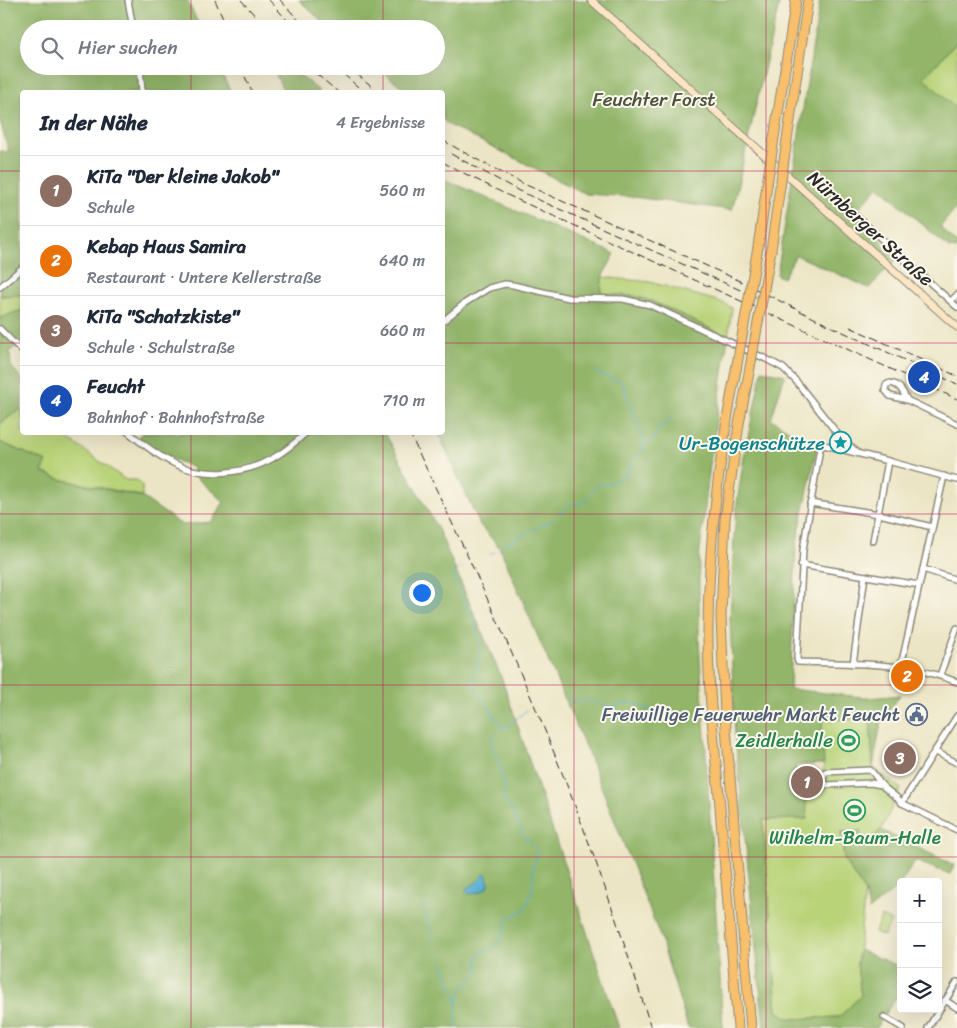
<!DOCTYPE html>
<html lang="de">
<meta charset="utf-8">
<style>
:root{--surface:#fff;--page:#f6f6f7;--text:#1f2937;--muted:#747a83;--line:#e0e1e3;--accent:#c8321e}
body{margin:0;font-family:Sriracha,sans-serif;background:var(--page);color:var(--text)}
.controls{position:absolute;right:15px;bottom:15px;display:grid;overflow:hidden;border-radius:5px;box-shadow:0 5px 20px #0002}
.controls button{width:45px;height:45px;display:grid;place-items:center;padding:0;border:0;border-bottom:1px solid var(--line);background:var(--surface);color:var(--text);font:25px sans-serif}
.you{position:absolute;left:421px;top:592px;width:18px;height:18px;margin:-12px;border:4px solid #fff;border-radius:50%;background:#1a73e8;box-shadow:0 0 0 8px #1a73e833}
.badge{display:grid;place-items:center;width:32px;height:32px;border-radius:50%;background:var(--accent);color:#fff;font-size:16px;font-weight:700}
.pin{position:absolute;translate:-50% -50%;border:2px solid #fff;box-shadow:0 1px 5px #0006}
.list{margin:0;padding:0;list-style:none}
h2{display:flex;justify-content:space-between;align-items:center;height:65px;margin:0;padding:0 20px;font-size:21px}
h2 small{font-size:16px;font-weight:400;color:var(--muted)}
.list li{display:grid;grid-template-columns:32px 1fr auto;gap:15px;align-items:center;box-sizing:border-box;height:70px;padding:0 20px;border-top:1px solid var(--line)}
.list b{display:block;font-size:19px;white-space:nowrap}
.list p{margin:0;font-size:16px;white-space:nowrap;color:var(--muted)}
.list em{font-size:16px;font-style:normal;color:var(--muted)}
.icon{flex:none;width:28px;height:28px;fill:none;stroke:currentColor;stroke-width:2;stroke-linecap:round;stroke-linejoin:round}
.map{position:relative;flex:none;width:957px;height:1028px;overflow:hidden}
.search{position:absolute;background:var(--surface);box-shadow:0 5px 20px #0002;left:20px;top:20px;width:425px;height:55px;display:flex;align-items:center;gap:12px;box-sizing:border-box;padding:0 18px;border-radius:28px;color:var(--muted);font-size:19px}
.panel{position:absolute;background:var(--surface);box-shadow:0 5px 20px #0002;left:20px;top:90px;width:425px;height:345px;border-radius:5px}
.map>svg:first-child{display:block}
.green{fill:#b9d379;stroke:#727f52}
.forest{fill:#92b569;stroke:#5e704a}
.water{fill:#56afd3;stroke:#406d7f}
.lines{fill:none;stroke-linecap:round;stroke-linejoin:round}
.stream{stroke:#56afd3;stroke-width:1}
.street-casing{stroke:#8c8878;stroke-width:8}
.secondary-casing{stroke:#8c8878;stroke-width:9}
.highway-casing{stroke:#8c8878;stroke-width:11}
.street{stroke:#fff;stroke-width:5}
.secondary{stroke:#fce5c4;stroke-width:7}
.highway{stroke:#f8bf6c;stroke-width:9}
.rail{stroke:#2b2b2b;stroke-width:1;stroke-dasharray:8 4;stroke-linecap:butt}
.highway-bridge-casing{stroke:#8c8878;stroke-width:11;stroke-linecap:butt}
.highway-bridge{stroke:#f8bf6c;stroke-width:9}
.grid{fill:none;stroke:#c2185b;stroke-width:1;stroke-opacity:0.55}
.labels{text-anchor:middle;stroke-width:4;stroke-linejoin:round;paint-order:stroke}
.park-label{font-size:19px;fill:#4e553e;stroke:#fbf7ec}
.street-label{font-size:19px;fill:#2b2b2b;stroke:#fbf7ec}
.culture-label{font-size:19px;fill:#0d838f;stroke:#fbf7ec;text-anchor:end}
.service-label{font-size:19px;fill:#4e5e75;stroke:#fbf7ec;text-anchor:end}
.leisure-label{font-size:19px;fill:#27864d;stroke:#fbf7ec;text-anchor:end}
</style>
<div class="map">
<svg width="957" height="1028" viewBox="0 0 957 1028">
<rect width="100%" height="100%" fill="#fbf7ec"/>
<filter id="ink" filterUnits="userSpaceOnUse"><feTurbulence type="fractalNoise" baseFrequency=".02" numOctaves="2"/><feDisplacementMap in="SourceGraphic" scale="10" xChannelSelector="R" yChannelSelector="G"/><feConvolveMatrix kernelMatrix="1 2 1 2 8 2 1 2 1" color-interpolation-filters="sRGB"/></filter>
<filter id="wash" filterUnits="userSpaceOnUse"><feTurbulence type="fractalNoise" baseFrequency=".0096" numOctaves="4" result="noise"/><feDisplacementMap in="SourceGraphic" scale="20" xChannelSelector="R" yChannelSelector="G"/><feGaussianBlur stdDeviation="1.12" result="paint"/><feColorMatrix in="noise" values="0 0 0 0 0 0 0 0 0 0 0 0 0 0 0 0 0 1.4 0 .05"/><feComposite in="paint" operator="in"/></filter>
<g filter="url(#wash)">
<rect width="100%" height="100%" fill="#ece5c5"/>
<g class="green">
<path d="M957,41V110L924,78Z"/>
<path d="M602,277L650,282L721,302L732,308L728,337L652,301L601,294Z"/>
<path d="M22,295V310L0,318V296Z"/>
<path d="M21,409L22,410V432L60,433L126,480H137L142,485V496L59,479L42,472L46,462L0,442V424Z"/>
<path d="M870,718L873,767L901,789L881,830L868,842L859,837L860,831L841,832L844,860L865,892L857,965L861,996L839,1017L791,1019L777,1011L763,820L807,819L806,792L824,791L822,720Z"/>
<path d="M881,917L891,921L884,936L875,932Z"/>
</g>
<g class="forest">
<path d="M0,0H187L201,29H29V66H218L231,92H22V295L0,296V151L9,152L0,121Z"/>
<path d="M299,0H780L732,210L634,197L586,194L449,125L443,120L442,92H408L376,66H436V29H330Z"/>
<path d="M820,0H957V41L924,78L957,110V207L940,227L957,244V249L949,248L879,186L853,214L898,258L869,288L796,255L783,278L777,275Z"/>
<path d="M272,66H287L321,92H284Z"/>
<path d="M443,179L615,254L602,277L601,294L635,296L652,301L728,337L710,464L699,559V641L723,1028H688L660,936L590,758L500,548L480,525L438,433L442,432Z"/>
<path d="M22,310V346L19,344L10,351L11,366L22,379V407L0,424V318Z"/>
<path d="M762,370L785,375L771,419L817,448L796,546L790,689L870,698L900,695L881,722L873,767L870,718L822,720L824,764L796,765C795,774 792,784 794,792H806L807,819L763,820L777,1011L791,1019L839,1017L861,996L857,965L859,950L901,967V991L884,1015L877,1028H764L735,737L730,618L734,538L737,503L744,456Z"/>
<path d="M142,433H385L438,529L502,679L619,1028H0V442L47,462L42,472L59,479L142,497L182,525L211,522L224,502L196,477L192,467L163,455L138,437Z"/>
<path d="M881,830L954,865L950,874L915,861L899,886L869,910L865,892L844,860L841,832L861,831L860,837L868,842Z"/>
</g>
<path class="water" d="M486,873L489,884L488,887L480,892L469,894L466,891L467,888L476,883Z"/>
<g class="lines">
<g class="stream">
<path d="M594,372L622,382L645,445"/>
<path d="M679,412L681,410"/>
<path d="M559,515L572,503L580,504L586,501L597,485C613,484 616,479 629,473L630,464L640,454L645,445L652,438L656,437L659,426L666,424L673,417"/>
<path d="M499,550L507,543L555,519"/>
<path d="M490,554L495,552"/>
<path d="M462,567L458,569L453,577L476,628L481,650L473,685L503,728"/>
<path d="M567,697L572,701L589,700L606,706H617L631,702L652,710"/>
<path d="M657,712L669,716L685,713"/>
<path d="M500,730L511,724L527,710"/>
<path d="M423,903L433,940"/>
<path d="M439,956L453,987L457,1002"/>
<path d="M457,1028C455,1018 456,998 463,989C468,983 474,978 479,971L477,959L483,951C503,948 502,935 508,918L523,911L528,903L533,885V867L537,856V850L531,842L525,839L511,809L503,798L505,785L500,769L499,760L494,752L492,738L497,733"/>
</g>
</g>
</g>
<g filter="url(#ink)">
<g class="lines">
<defs>
<g id="street">
<path d="M128,0L133,29"/>
<path d="M140,66L142,92"/>
<path d="M847,208L957,307"/>
<path d="M0,287L22,268"/>
<path d="M951,301L957,295"/>
<path d="M442,322L465,303L489,288L505,284L513,285L569,298L623,299L650,305L766,359L783,368L796,381L840,437L858,453"/>
<path d="M0,329L22,351"/>
<path d="M907,400C903,392 900,384 890,383L886,385L885,390L890,396L907,400L957,424"/>
<path d="M128,432C142,443 156,455 173,463C203,478 244,475 273,458C286,451 296,442 307,432"/>
<path d="M957,480L888,461L824,445L820,448L803,550L797,658L798,662C851,664 907,661 957,682"/>
<path d="M810,503L879,514L932,527"/>
<path d="M873,541L888,461"/>
<path d="M801,565L919,585"/>
<path d="M923,569L957,580"/>
<path d="M853,664L865,576"/>
<path d="M901,666L944,476"/>
<path d="M940,675L957,628"/>
<path d="M934,751L957,763"/>
<path d="M881,785L871,783L826,785L823,779L825,772L870,770C875,774 876,778 880,783C886,791 896,795 902,803L957,830"/>
<path d="M902,803L957,716"/>
<path d="M945,1000L957,1008"/>
<path d="M884,1017L903,1028"/>
<path d="M928,1028L957,982"/>
</g>
<path id="secondary" d="M591,0L957,327"/>
<g id="highway">
<path d="M774,138L796,0"/>
<path d="M787,140L808,0"/>
<path d="M758,247L767,185"/>
<path d="M771,250L780,187"/>
<path d="M736,370C719,457 708,544 708,633C708,687 714,741 719,795C725,872 732,950 738,1028"/>
<path d="M749,373L739,424L725,519L721,616L725,716L751,1028"/>
</g>
</defs>
<use href="#street" class="street-casing"/>
<use href="#secondary" class="secondary-casing"/>
<use href="#highway" class="highway-casing"/>
<use href="#street" class="street"/>
<use href="#secondary" class="secondary"/>
<use href="#highway" class="highway"/>
<g class="rail">
<path d="M215,0L228,29"/>
<path d="M241,0L267,29"/>
<path d="M269,0L295,29"/>
<path d="M280,0L307,29"/>
<path d="M240,66L252,92"/>
<path d="M307,66L338,92"/>
<path d="M334,66L364,92"/>
<path d="M347,66L379,92"/>
<path d="M442,140L476,159L524,184L738,280L832,327L957,384"/>
<path d="M451,154L519,191L756,297"/>
<path d="M442,162L505,194L957,399"/>
<path d="M850,327L957,376"/>
<path d="M409,432C465,550 521,667 568,788C599,867 626,947 651,1028"/>
</g>
<defs>
<g id="highway-bridge">
<path d="M767,185L774,138"/>
<path d="M780,187L787,140"/>
<path d="M736,370L758,247"/>
<path d="M749,373L771,250"/>
</g>
</defs>
<use href="#highway-bridge" class="highway-bridge-casing"/>
<use href="#highway-bridge" class="highway-bridge"/>
</g>
</g>
<path class="grid" d="M191,0V29M383,0V29M574,0V1028M766,0V1028M191,66V92M383,66V92M0,171H22M442,171H957M0,343H22M442,343H957M191,432V1028M383,432V1028M0,514H957M0,685H957M0,857H957"/>
<defs>
<symbol id="sight-ring" viewBox="-11 -11 22 22"><circle r="9.5" fill="#fbf7ec" stroke="#0f9aa8" stroke-width="1.5"/><path d="M0-6L1.8-2.2L6-1.7L2.9 1.2L3.7 5.4L0 3.3L-3.7 5.4L-2.9 1.2L-6-1.7L-1.8-2.2Z" fill="#0f9aa8"/></symbol>
<symbol id="civic-ring" viewBox="-11 -11 22 22"><circle r="9.5" fill="#fbf7ec" stroke="#5c6f8a" stroke-width="1.5"/><path d="M-.6-6.5H3V-4.5H.6V-3L4-1V1h2V6H-6V1h2V-1L-.6-3ZM-1.2 2.5V6h2.4V2.5Z" fill="#5c6f8a"/></symbol>
<symbol id="stadium-ring" viewBox="-11 -11 22 22"><circle r="9.5" fill="#fbf7ec" stroke="#2e9e5b" stroke-width="1.5"/><path d="M0-5a6.5 5 0 1 0 0 10a6.5 5 0 1 0 0-10ZM-3.5-1.8h7v3.6h-7Z" fill="#2e9e5b"/></symbol>
</defs>
<g fill-rule="evenodd">
<use href="#sight-ring" x="828" y="430" width="25" height="25"/>
<use href="#civic-ring" x="904" y="702" width="25" height="25"/>
<use href="#stadium-ring" x="836" y="728" width="25" height="25"/>
<use href="#stadium-ring" x="842" y="798" width="25" height="25"/>
</g>
<g class="labels">
<g class="park-label">
<text x="654" y="106">Feuchter Forst</text>
</g>
<g class="street-label">
<text transform="translate(871 228) rotate(42)" y="7">Nürnberger Straße</text>
</g>
<g class="culture-label">
<text x="825" y="450">Ur-Bogenschütze</text>
</g>
<g class="service-label">
<text x="900" y="721">Freiwillige Feuerwehr Markt Feucht</text>
</g>
<g class="leisure-label">
<text x="833" y="747">Zeidlerhalle</text>
<text x="855" y="844" text-anchor="middle">Wilhelm-Baum-Halle</text>
</g>
</g>
</svg>
<div class="controls">
<button>+</button>
<button>−</button>
<button><svg class="icon" aria-label="layers" viewBox="0 0 24 24"><path d="M12 4l9 5-9 5-9-5zM3 14l9 5 9-5"/></svg></button>
</div>
<div class="you"></div>
<div class="pin badge" style="left:807px;top:782px;background:#8d6e63">1</div>
<div class="pin badge" style="left:907px;top:676px;background:#e8710a">2</div>
<div class="pin badge" style="left:900px;top:758px;background:#8d6e63">3</div>
<div class="pin badge" style="left:924px;top:377px;background:#1a4fb4">4</div>
<div class="search"><svg class="icon" aria-label="search" viewBox="0 0 24 24"><circle cx="10" cy="10" r="6"/><path d="M15 15l6 6"/></svg>Hier suchen</div>
<section class="panel">
<h2>In der Nähe<small>4 Ergebnisse</small></h2>
<ul class="list">
<li><span class="badge" style="background:#8d6e63">1</span><div><b>KiTa &quot;Der kleine Jakob&quot;</b><p>Schule</p></div><em>560 m</em></li>
<li><span class="badge" style="background:#e8710a">2</span><div><b>Kebap Haus Samira</b><p>Restaurant · Untere Kellerstraße</p></div><em>640 m</em></li>
<li><span class="badge" style="background:#8d6e63">3</span><div><b>KiTa &quot;Schatzkiste&quot;</b><p>Schule · Schulstraße</p></div><em>660 m</em></li>
<li><span class="badge" style="background:#1a4fb4">4</span><div><b>Feucht</b><p>Bahnhof · Bahnhofstraße</p></div><em>710 m</em></li>
</ul>
</section>
</div>
